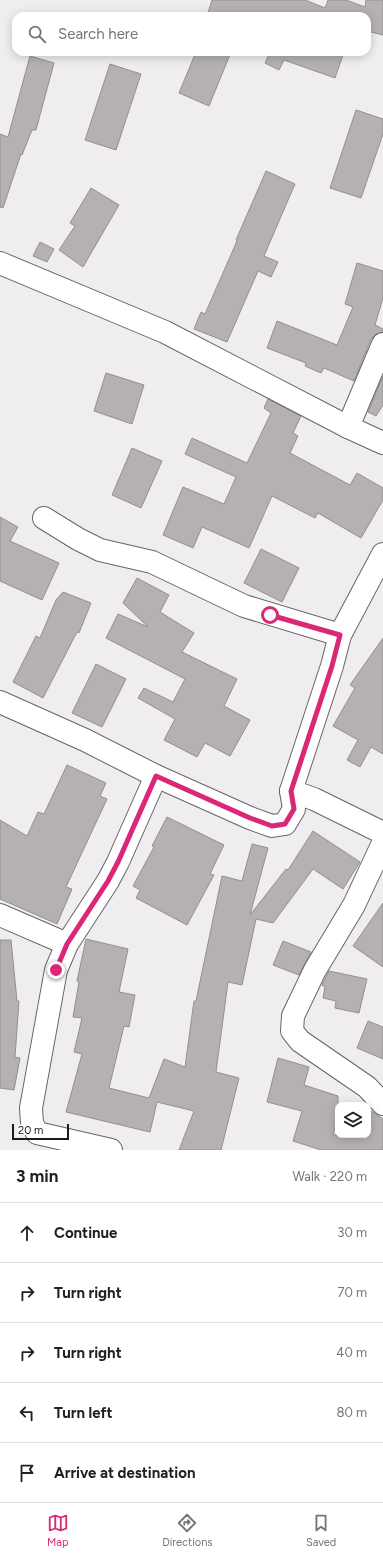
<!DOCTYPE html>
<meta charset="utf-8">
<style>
:root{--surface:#fff;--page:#f6f6f6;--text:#202124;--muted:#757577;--line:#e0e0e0;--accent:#db2777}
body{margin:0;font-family:Figtree,sans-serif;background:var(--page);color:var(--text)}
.controls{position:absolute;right:12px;bottom:12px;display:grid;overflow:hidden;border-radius:8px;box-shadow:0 2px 10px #0003}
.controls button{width:36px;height:36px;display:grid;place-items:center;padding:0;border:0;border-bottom:1px solid var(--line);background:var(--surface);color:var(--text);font:20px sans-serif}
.scale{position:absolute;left:12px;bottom:10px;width:57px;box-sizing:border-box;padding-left:4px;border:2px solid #1c1b1c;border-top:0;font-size:11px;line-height:14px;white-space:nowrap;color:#1c1b1c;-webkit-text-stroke:3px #fff;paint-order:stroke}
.stop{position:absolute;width:12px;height:12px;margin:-9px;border:3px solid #db2777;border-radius:50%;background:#fff}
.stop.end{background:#db2777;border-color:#fff;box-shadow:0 1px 4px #0008}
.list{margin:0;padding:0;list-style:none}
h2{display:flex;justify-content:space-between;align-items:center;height:52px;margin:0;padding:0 16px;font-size:17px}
h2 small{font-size:13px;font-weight:400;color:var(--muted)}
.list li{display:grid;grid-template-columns:26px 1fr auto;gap:12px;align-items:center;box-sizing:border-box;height:60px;padding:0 16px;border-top:1px solid var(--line)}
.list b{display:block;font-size:15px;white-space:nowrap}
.list em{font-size:13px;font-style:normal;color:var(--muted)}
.icon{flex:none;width:22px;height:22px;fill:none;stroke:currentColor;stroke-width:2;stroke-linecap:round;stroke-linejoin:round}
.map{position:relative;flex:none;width:383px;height:1150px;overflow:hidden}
.search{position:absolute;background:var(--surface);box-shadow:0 2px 10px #0003;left:12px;right:12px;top:12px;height:44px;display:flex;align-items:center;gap:10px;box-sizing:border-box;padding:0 14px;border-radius:12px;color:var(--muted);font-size:15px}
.sheet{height:352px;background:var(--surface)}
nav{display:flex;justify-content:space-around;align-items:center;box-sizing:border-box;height:56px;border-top:1px solid var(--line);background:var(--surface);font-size:11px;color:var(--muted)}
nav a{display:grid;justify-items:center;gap:2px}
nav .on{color:var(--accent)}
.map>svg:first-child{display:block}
.building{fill:#b5b1b3;stroke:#938f91}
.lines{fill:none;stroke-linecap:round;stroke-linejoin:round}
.minor-casing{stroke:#686568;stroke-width:24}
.minor{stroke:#fff;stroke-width:22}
.route{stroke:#db2777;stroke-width:5}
</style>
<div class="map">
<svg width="383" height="1150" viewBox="0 0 383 1150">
<rect width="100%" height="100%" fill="#f0edf0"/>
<g class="building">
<path d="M212,0H305L325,8L328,0H346L365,7L366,0H383V35L367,31V16H207Z"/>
<path d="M196,52H231L209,106L179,93Z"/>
<path d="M269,52H344L335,78L284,60L279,70L265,63L269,54Z"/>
<path d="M30,56L54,63L36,130H32L22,155L21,154L3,208L0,207V134L8,137Z"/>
<path d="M110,64L141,74L116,150L85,140Z"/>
<path d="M356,110L383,119V134L361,198L330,188Z"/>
<path d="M266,171L295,184L264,256L278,262L271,277L258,271L227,342L194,329L201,312L205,314L237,241L236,240Z"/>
<path d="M91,188L119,205L83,267L59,250L75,226L70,223Z"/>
<path d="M40,242L54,249L47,262L33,256Z"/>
<path d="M357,263L383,271V298L375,325L383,329V332L376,334L371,339L354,381L324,368L321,373L305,366L306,363L267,348L277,321L337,345L353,307L345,304Z"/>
<path d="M106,373L144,385L132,424L94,411Z"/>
<path d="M383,376V405L376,416L368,412Z"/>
<path d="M268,399L301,416L293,433L298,436L290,453L350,485L357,473L383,488V500L361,538L318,513L315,518L272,496L249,548L202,527L193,548L163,535L183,487L224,504L236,477L185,454L192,438L247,463L271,413L264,408Z"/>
<path d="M132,448L162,461L141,508L112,495Z"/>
<path d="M0,517L18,527L10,541L59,563L42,600L0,581Z"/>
<path d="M261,549L299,568L282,602L244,583Z"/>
<path d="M137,578L169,595L160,612L194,633L182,652L237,679L224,706L250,720L230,756L205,743L197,757L164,740L175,719L138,698L144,688L173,702L185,679L106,638L118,614L148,627L123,603Z"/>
<path d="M63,592L91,603L79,633L77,632L43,698L13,682L36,636L40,638L56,600Z"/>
<path d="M383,638V754L371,747L360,767L347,760L358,740L333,726L355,688L350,685Z"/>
<path d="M96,664L126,679L102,727L72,713Z"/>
<path d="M67,765L106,783L100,796L107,799L66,887L72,889L57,924L0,899V820L27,836L38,812L44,814Z"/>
<path d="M167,817L224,845L210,874L214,875L187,925L136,898L140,890L133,886L154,847L152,846Z"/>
<path d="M313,831L360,862L343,889L313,869L273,923L256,919L242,985L228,982L216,1072L239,1078L221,1150H179L194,1111L157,1102L150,1132L66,1112L82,1054L74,1052L82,1018L73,1017L79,982L77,981L86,939L128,949L119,992L135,995L129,1027L124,1026L109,1088L149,1098L164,1059L185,1067L194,1001H196L222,876L242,881L252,844L268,848L250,915L286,869L288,870Z"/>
<path d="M383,903V967L353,946Z"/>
<path d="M0,940H11L17,1001H19L15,1057L20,1058L14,1090L0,1088Z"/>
<path d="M283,941L311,952L299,975L273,965Z"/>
<path d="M329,971L367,979L359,1013L335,1008L336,1001L323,998L325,987L322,985Z"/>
<path d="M368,1021L383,1027V1059L357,1048Z"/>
<path d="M278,1058L309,1067L304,1085L338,1096V1118L333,1135H368V1109L383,1119V1150H321L293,1141L302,1111L267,1102Z"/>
</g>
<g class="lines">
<defs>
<g id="minor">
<path d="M0,263L165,332L348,427L383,443"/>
<path d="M348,427L383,344"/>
<path d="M44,518L78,539L100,550L152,562L244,606L340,635"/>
<path d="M0,702L85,740L156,776L250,818L272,826L285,824L294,809L291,791L332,666L340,635L383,554"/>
<path d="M291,791L314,799L383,833"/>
<path d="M383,843L354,905L315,970L293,1016L292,1031L300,1041L367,1087L383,1104"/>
<path d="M0,915L67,944"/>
<path d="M111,1150L37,1133L32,1123L31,1108L56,970L67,944L108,881L118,862L156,776"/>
</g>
</defs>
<use href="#minor" class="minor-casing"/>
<use href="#minor" class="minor"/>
</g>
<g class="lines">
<path class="route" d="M56,970L67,944L108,881L118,862L156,776L250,818L272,826L285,824L294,809L291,791L332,666L340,635L270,615"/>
</g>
</svg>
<div class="controls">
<button><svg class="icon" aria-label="layers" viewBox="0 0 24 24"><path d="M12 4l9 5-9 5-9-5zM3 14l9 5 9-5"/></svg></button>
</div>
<div class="scale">20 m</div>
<div class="stop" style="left:270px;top:615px"></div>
<div class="stop end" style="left:56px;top:970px"></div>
<div class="search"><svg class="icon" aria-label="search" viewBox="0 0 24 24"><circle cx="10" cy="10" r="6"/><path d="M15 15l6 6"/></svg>Search here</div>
</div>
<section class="sheet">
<h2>3 min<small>Walk · 220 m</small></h2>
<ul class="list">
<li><svg class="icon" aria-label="ahead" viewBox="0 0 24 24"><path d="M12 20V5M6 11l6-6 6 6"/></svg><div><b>Continue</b></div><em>30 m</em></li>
<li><svg class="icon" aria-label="right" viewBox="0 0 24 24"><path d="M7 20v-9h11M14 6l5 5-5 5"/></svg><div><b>Turn right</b></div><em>70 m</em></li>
<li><svg class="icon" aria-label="right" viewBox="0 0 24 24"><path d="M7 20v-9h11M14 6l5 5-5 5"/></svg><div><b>Turn right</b></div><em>40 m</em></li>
<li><svg class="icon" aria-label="left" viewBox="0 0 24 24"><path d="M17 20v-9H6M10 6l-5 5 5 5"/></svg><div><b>Turn left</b></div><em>80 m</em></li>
<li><svg class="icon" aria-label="arrive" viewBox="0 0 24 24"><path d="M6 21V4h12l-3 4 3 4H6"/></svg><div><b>Arrive at destination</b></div></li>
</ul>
</section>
<nav>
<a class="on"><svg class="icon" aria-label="map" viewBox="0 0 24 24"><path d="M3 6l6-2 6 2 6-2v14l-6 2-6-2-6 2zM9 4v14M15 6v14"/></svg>Map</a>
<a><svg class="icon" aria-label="directions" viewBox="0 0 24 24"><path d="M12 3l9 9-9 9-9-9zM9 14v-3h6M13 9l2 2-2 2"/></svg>Directions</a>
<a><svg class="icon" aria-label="saved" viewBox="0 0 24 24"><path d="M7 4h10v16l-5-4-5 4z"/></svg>Saved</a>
</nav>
